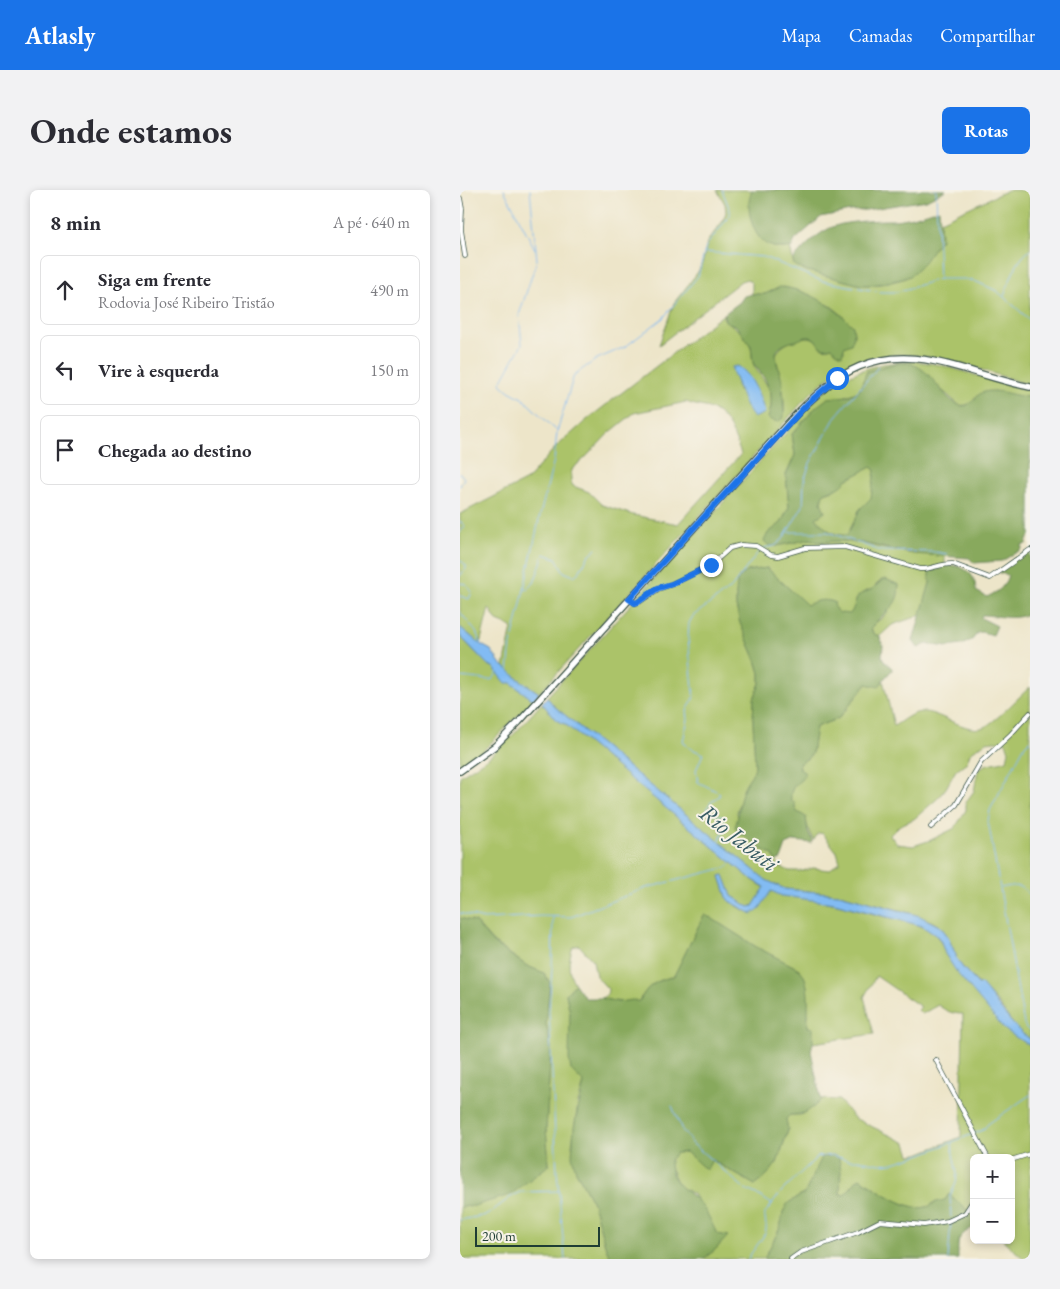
<!DOCTYPE html>
<html lang="pt">
<meta charset="utf-8">
<style>
:root{--surface:#fff;--page:#f2f2f3;--text:#2b2b33;--muted:#7c7c81;--line:#e1e1e2;--accent:#1a73e8}
body{margin:0;font-family:"EB Garamond",serif;background:var(--page);color:var(--text)}
.controls{position:absolute;right:15px;bottom:15px;display:grid;overflow:hidden;border-radius:8px;box-shadow:0 2px 8px #0003}
.controls button{width:45px;height:45px;display:grid;place-items:center;padding:0;border:0;border-bottom:1px solid var(--line);background:var(--surface);color:var(--text);font:25px sans-serif}
.scale{position:absolute;left:15px;bottom:12px;width:125px;box-sizing:border-box;padding-left:5px;border:2px solid #1f3d34;border-top:0;font-size:14px;line-height:18px;white-space:nowrap;color:#1f3d34;-webkit-text-stroke:4px #f7f3e8;paint-order:stroke}
.stop{position:absolute;width:15px;height:15px;margin:-11px;border:4px solid #1a73e8;border-radius:50%;background:#fff}
.stop.end{background:#1a73e8;border-color:#fff;box-shadow:0 1px 5px #0008}
.list{margin:0;padding:0;list-style:none}
h2{display:flex;justify-content:space-between;align-items:center;height:65px;margin:0;padding:0 20px;font-size:21px}
h2 small{font-size:16px;font-weight:400;color:var(--muted)}
.list li{display:grid;grid-template-columns:32px 1fr auto;gap:15px;align-items:center;box-sizing:border-box;height:70px;margin:0 10px 10px;padding:0 10px;border:1px solid var(--line);border-radius:8px}
.list b{display:block;font-size:19px;white-space:nowrap}
.list p{margin:0;font-size:16px;white-space:nowrap;color:var(--muted)}
.list em{font-size:16px;font-style:normal;color:var(--muted)}
.icon{flex:none;width:28px;height:28px;fill:none;stroke:currentColor;stroke-width:2;stroke-linecap:round;stroke-linejoin:round}
.map{position:relative;flex:none;width:570px;height:1069px;overflow:hidden;border-radius:8px}
header{display:flex;align-items:center;gap:30px;box-sizing:border-box;height:70px;padding:0 25px;background:var(--accent);color:#fff}
header strong{font-size:24px}
nav{display:flex;gap:28px;margin-inline-start:auto;font-size:18px}
.intro{display:flex;align-items:center;justify-content:space-between;box-sizing:border-box;height:120px;padding:0 30px}
h1{margin:0;font-size:35px}
.button{padding:12px 22px;border-radius:8px;background:var(--accent);color:#fff;font-size:18px;font-weight:700}
main{display:flex;gap:30px;padding:0 30px}
aside{flex:1;background:var(--surface);border-radius:8px;box-shadow:0 2px 8px #0003}
.map>svg:first-child{display:block}
.green{fill:#abc369;stroke:#65804e;fill-rule:evenodd}
.forest{fill:#88a95d;stroke:#547348;fill-rule:evenodd}
.water{fill:#82bbf3;stroke:#507c94}
.lines{fill:none;stroke-linecap:round;stroke-linejoin:round}
.stream{stroke:#82bbf3;stroke-width:1}
.minor-casing{stroke:#3e564a;stroke-width:5.5}
.primary-casing{stroke:#3e564a;stroke-width:8}
.minor{stroke:#fff;stroke-width:4}
.primary{stroke:#fff;stroke-width:5.5}
.route{stroke:#1a73e8;stroke-width:6}
.labels{text-anchor:middle;stroke-width:4;stroke-linejoin:round;paint-order:stroke}
.water-label{font-size:24px;font-style:italic;fill:#385c64;stroke:#f7f3e8}
</style>
<header>
<strong>Atlasly</strong>
<nav><a>Mapa</a><a>Camadas</a><a>Compartilhar</a></nav>
</header>
<div class="intro"><h1>Onde estamos</h1><a class="button">Rotas</a></div>
<main>
<aside>
<h2>8 min<small>A pé · 640 m</small></h2>
<ul class="list">
<li><svg class="icon" aria-label="ahead" viewBox="0 0 24 24"><path d="M12 20V5M6 11l6-6 6 6"/></svg><div><b>Siga em frente</b><p>Rodovia José Ribeiro Tristão</p></div><em>490 m</em></li>
<li><svg class="icon" aria-label="left" viewBox="0 0 24 24"><path d="M17 20v-9H6M10 6l-5 5 5 5"/></svg><div><b>Vire à esquerda</b></div><em>150 m</em></li>
<li><svg class="icon" aria-label="arrive" viewBox="0 0 24 24"><path d="M6 21V4h12l-3 4 3 4H6"/></svg><div><b>Chegada ao destino</b></div></li>
</ul>
</aside>
<div class="map">
<svg width="570" height="1069" viewBox="0 0 570 1069">
<rect width="100%" height="100%" fill="#f7f3e8"/>
<filter id="ink" filterUnits="userSpaceOnUse"><feTurbulence type="fractalNoise" baseFrequency=".02" numOctaves="2"/><feDisplacementMap in="SourceGraphic" scale="10" xChannelSelector="R" yChannelSelector="G"/><feConvolveMatrix kernelMatrix="1 2 1 2 8 2 1 2 1" color-interpolation-filters="sRGB"/></filter>
<filter id="wash" filterUnits="userSpaceOnUse"><feTurbulence type="fractalNoise" baseFrequency=".0096" numOctaves="4" result="noise"/><feDisplacementMap in="SourceGraphic" scale="20" xChannelSelector="R" yChannelSelector="G"/><feGaussianBlur stdDeviation="1.12" result="paint"/><feColorMatrix in="noise" values="0 0 0 0 0 0 0 0 0 0 0 0 0 0 0 0 0 1.4 0 .05"/><feComposite in="paint" operator="in"/></filter>
<g filter="url(#wash)">
<rect width="100%" height="100%" fill="#ede5c9"/>
<g class="green">
<path d="M257,0H292C283,24 299,66 330,57L334,75L344,80L401,95H413L428,93L443,89L452,85L481,49L480,31L548,0H570V195C493,172 416,136 350,204L79,503L56,487L44,477L52,437L37,431L29,418L20,454L0,437V324L67,290L94,259L129,228L264,124L263,128C272,136 285,143 290,155C293,162 291,171 295,178C305,193 317,203 309,223L322,229C329,216 318,180 316,165C319,155 339,146 349,147C361,149 356,163 372,157L384,162V157L393,149L394,142L381,124L371,116L340,101L324,97L305,104H292V93L287,89L281,91L199,155L214,113L238,82L243,71L247,52L263,31L266,22L265,14ZM283,180L299,205L278,200L277,193ZM226,212C235,216 245,216 254,220C269,228 275,249 281,264L218,334L173,325L142,315L129,302L113,296L111,292V283L113,278L124,269L148,244L174,223Z"/>
<path d="M455,171L481,175L570,201V207L556,206L534,201L515,207C511,214 507,216 499,215L452,174H433L407,181L399,201L356,217L332,244L335,265L326,285L329,317L321,334L308,343L317,356L350,349L358,352L382,351L402,353L425,359L485,367V375L469,385L470,393L461,425L432,435L420,446L415,445L411,440C413,434 417,432 422,428C432,418 437,409 439,395L425,389L421,390L412,399L402,403L390,425L380,423L375,419L374,412C363,409 357,410 347,416L307,378L288,381L279,387L276,404V416L280,433L296,470L300,483V493L294,509L293,530L295,576L294,581L284,597L277,622L278,629L275,637L291,650L294,655L313,665L319,676L329,681H343L353,678L369,680L380,672L377,662L362,643L357,644L354,650C345,638 350,629 336,621L335,615L330,608L332,598L345,583L340,579L339,573L348,568L352,563L356,537L379,528L407,494L423,490L434,536C442,531 451,523 461,522C477,520 508,545 524,537C534,533 560,506 570,497V849C554,840 548,825 536,811C523,796 507,785 496,768V765L487,745L481,737L473,732L451,723L379,704L325,699L306,690L94,516L87,507L363,202C395,180 415,172 455,171ZM535,551L546,552L549,561L547,570C535,574 528,571 518,580L514,601L506,612V620L495,638L471,650L453,656L437,654L430,645L440,635L454,629L477,609L486,598L496,580L507,572L510,563L526,552Z"/>
<path d="M411,277L415,280L412,308L399,320L397,326L387,346C373,346 364,338 356,328L365,322L360,312L362,304L376,299L386,290Z"/>
<path d="M0,446L28,475L33,477L51,493L73,510L23,561L0,576Z"/>
<path d="M82,513L96,530L105,534L290,688L305,698L293,716L289,717L272,706L265,688L264,685L260,686L268,710L285,721L307,705L310,700C327,708 345,708 362,711C381,714 399,720 418,725C437,730 455,731 472,742C483,750 482,760 489,770C496,780 503,788 511,797C532,822 539,839 570,855V1069H564L543,1050H551V968H514V1026L489,1004L485,1010C482,1011 477,1011 474,1013C470,1015 471,1016 467,1017C446,1022 417,998 400,988L384,1005L380,1004L381,982L352,988L345,1003L328,1013L323,1022L320,1038L304,1069H243L255,1060L267,1046L257,1044L233,1004L219,996L210,977V970L216,963L226,962L247,979L251,970L295,995L309,983L317,973L328,941L326,929L330,925H341L360,909L379,910L394,928L446,953L450,965L458,964L501,947L503,824C492,824 486,821 478,815L462,824L458,820L461,817L416,786L404,807L414,844L353,853C352,848 349,843 348,838C345,820 353,793 339,779L298,758L251,728L244,725L214,786C196,791 188,794 179,812C165,811 154,813 141,808C146,806 148,804 148,799L136,786L133,771L119,755L113,757C108,771 107,781 115,794L106,804L110,823L111,880L124,893L118,913L112,955L116,981L133,1013L145,1055L151,1069H0V1017L14,1016L89,975L86,939L91,857L86,833L90,793L84,783L67,776L33,752L15,732L0,728V586L28,568L56,542Z"/>
</g>
<g class="forest">
<path d="M292,0H486L466,10L406,20L390,21L361,27L335,50L332,57C323,59 309,58 302,51C291,39 285,15 292,0Z"/>
<path d="M479,19L481,49L460,77L452,85L443,89L413,95H401L344,80L334,75L333,70C344,57 358,42 375,36C389,31 418,30 433,30C449,29 464,24 479,19Z"/>
<path d="M320,97C348,99 375,117 393,136L394,146L391,154L384,157L382,165L376,162L372,157C356,162 361,149 350,147C344,146 340,150 335,151C329,152 318,156 316,163C315,171 320,182 322,190C323,200 323,211 324,222V227L318,232L311,230L308,228L311,217V203L305,189L293,173L291,156L276,136L265,131L264,124L280,112L284,106L292,104H305Z"/>
<path d="M433,174C438,174 447,172 452,174C472,180 480,206 499,215C510,220 515,204 524,202C539,198 555,207 570,207V346L568,348L566,354L562,355V359L542,371L514,373L509,368L453,364L402,353L382,351L358,352L350,349L317,356H309L304,351L308,343L321,333L329,317L326,285L335,265L332,244L356,217L368,208L388,206L399,201L407,181ZM411,277L415,280L411,308L399,320L397,326L387,345C373,346 364,338 356,328L365,322L361,312L363,304C370,299 382,300 386,290Z"/>
<path d="M570,362V422C558,432 537,425 522,425L521,428L537,436L533,445L521,442L517,443L513,449L502,455L487,457L467,454L458,458L453,451L470,393L469,381C479,371 505,374 512,386C515,391 516,396 516,401L527,407C539,401 544,398 548,385L539,383C546,372 558,365 570,362Z"/>
<path d="M307,378L347,415C357,410 363,409 374,412L375,419L380,423L390,424C394,419 394,415 396,410C398,403 407,402 412,399C417,396 419,391 425,389L439,395C438,399 439,404 437,408C433,421 414,429 411,440L415,445H419L423,456L422,466L424,471L432,478V480L423,490L419,497L406,494L379,528L356,537L352,563L348,568L339,574L340,579L345,583C341,595 329,593 331,611L334,612L336,621L346,627L348,643L353,651L351,653L335,651L326,655L321,669L316,671L313,665L294,655L284,645H279L275,637C280,624 278,611 284,597C287,590 294,584 295,576L293,530L294,509L300,493V483L296,470L280,433L276,416V404L277,391L282,384L288,381Z"/>
<path d="M244,725L251,728L298,758L339,779C352,791 347,821 348,837L353,838V852L351,861L361,910C351,920 345,925 330,925L326,929L328,940L317,973L309,983L295,995L252,970L247,979H245L226,962L216,963L210,970C209,995 229,999 242,1016C249,1025 252,1034 257,1044L268,1046L255,1060L243,1069H151L145,1055L133,1013L116,981L112,966L114,937L124,893L111,880L109,869L110,823L106,804L115,794L125,808H141L158,812L173,810L179,812C188,794 196,792 214,786Z"/>
<path d="M0,728L15,732L33,753L67,776L84,783L90,793L86,833L91,857L86,939L89,975L50,1005L14,1016L0,1017Z"/>
<path d="M373,965L379,968L381,982L380,1004L384,1005L399,988C417,998 446,1022 467,1017C471,1016 470,1015 474,1013C477,1011 482,1011 485,1010L489,1004L514,1026V1037C496,1047 498,1050 498,1069H304L320,1038L323,1022L328,1013L345,1003L362,967Z"/>
</g>
<g class="water">
<path d="M278,176C293,185 300,207 305,223L294,228C284,215 282,208 277,193C275,187 272,184 272,177Z"/>
<path d="M0,437L20,454L31,460L40,473L56,487L79,503L73,510L51,493H46L33,477L28,475L0,446Z"/>
<path d="M87,507L94,516L306,690L325,699L379,704L460,726L481,737L487,745L496,765V768L503,778L518,794H521C536,811 552,838 570,849V855L557,848L544,839L498,784L485,764L481,752L478,747L462,736L374,713L322,706L311,701L300,718L292,724L268,710L260,686L264,685L265,688L272,706L289,717L293,716L305,697L290,688L105,534L96,530L82,513Z"/>
</g>
<g class="lines">
<g class="stream">
<path d="M44,0L75,59"/>
<path d="M70,0L77,70L59,125L62,154L41,192L42,195L49,201L62,208L97,241"/>
<path d="M476,0L479,89"/>
<path d="M244,62L304,67L362,91L421,102H437L479,89H505L517,92L537,101L570,130"/>
<path d="M544,106C551,89 555,71 570,60"/>
<path d="M0,283L4,288L0,296"/>
<path d="M0,331L5,336L0,343"/>
<path d="M328,342H368L421,361L475,362L487,364"/>
<path d="M303,358L315,356L323,349L343,316L344,291L350,273L376,226L418,177"/>
<path d="M0,370L6,375V379L0,386"/>
<path d="M0,393L6,394L12,402L9,409L0,406"/>
<path d="M64,401L74,393L84,364L96,368L104,382L114,386L119,382L129,365L136,359"/>
<path d="M0,422L16,442L21,454"/>
<path d="M48,481L51,454L60,418L80,325L94,270L97,242L114,185L137,169L165,157L203,128L238,86L246,56L270,25V20L262,0"/>
<path d="M0,487L29,490L33,489L38,482"/>
<path d="M570,550L565,555L530,620L528,631L564,834L566,838L570,840"/>
<path d="M259,652L266,636L262,626L252,623L247,618L250,613L259,606L260,603L238,592L236,580L243,564L228,557L223,551L228,529L227,521L234,507L228,449L229,433L233,426L271,398L300,360"/>
<path d="M541,698C553,695 562,694 570,705"/>
<path d="M0,723L24,729L81,726L111,727L186,698L268,677L272,671"/>
<path d="M93,727L92,779L89,821L97,982L105,1069"/>
<path d="M212,916L222,940L233,954L285,999L296,1004L312,1014"/>
<path d="M491,1027L490,1006L496,993L497,984L493,964L492,953"/>
<path d="M0,1030L27,1025L52,1006L60,1002L99,1001"/>
<path d="M288,1069C292,1060 305,1047 306,1040C307,1034 304,1029 305,1023L322,1001L357,967L371,965L389,970H398L420,974L433,973L462,964L523,940L528,934L570,905"/>
<path d="M488,1069L491,1031"/>
</g>
</g>
</g>
<g filter="url(#ink)">
<g class="lines">
<defs>
<g id="minor">
<path d="M0,8L2,19L1,40L5,66"/>
<path d="M169,409L175,413L179,412L198,399L212,394L251,375L270,358L281,355L296,356L311,365L318,366L345,358L385,357L460,379C471,380 481,373 493,374L530,388L570,360"/>
<path d="M471,637L496,615L521,572L550,545L570,523"/>
<path d="M476,870L528,968"/>
<path d="M551,970L570,964"/>
<path d="M331,1069L341,1062L398,1042L420,1031L464,1035L488,1031L505,1023L514,1009"/>
</g>
<path id="primary" d="M0,581L35,556L59,532L331,230C376,181 417,155 486,174C514,181 541,191 570,197"/>
</defs>
<use href="#minor" class="minor-casing"/>
<use href="#primary" class="primary-casing"/>
<use href="#minor" class="minor"/>
<use href="#primary" class="primary"/>
</g>
</g>
<g class="lines" filter="url(#ink)">
<path class="route" d="M251,375L212,394L198,398L178,412L175,413L169,409L348,213L377,188"/>
</g>
<g class="labels">
<g class="water-label">
<text transform="translate(279 648) rotate(38)" y="8">Rio Jabuti</text>
</g>
</g>
</svg>
<div class="controls">
<button>+</button>
<button>−</button>
</div>
<div class="scale">200 m</div>
<div class="stop" style="left:377px;top:188px"></div>
<div class="stop end" style="left:251px;top:375px"></div>
</div>
</main>
